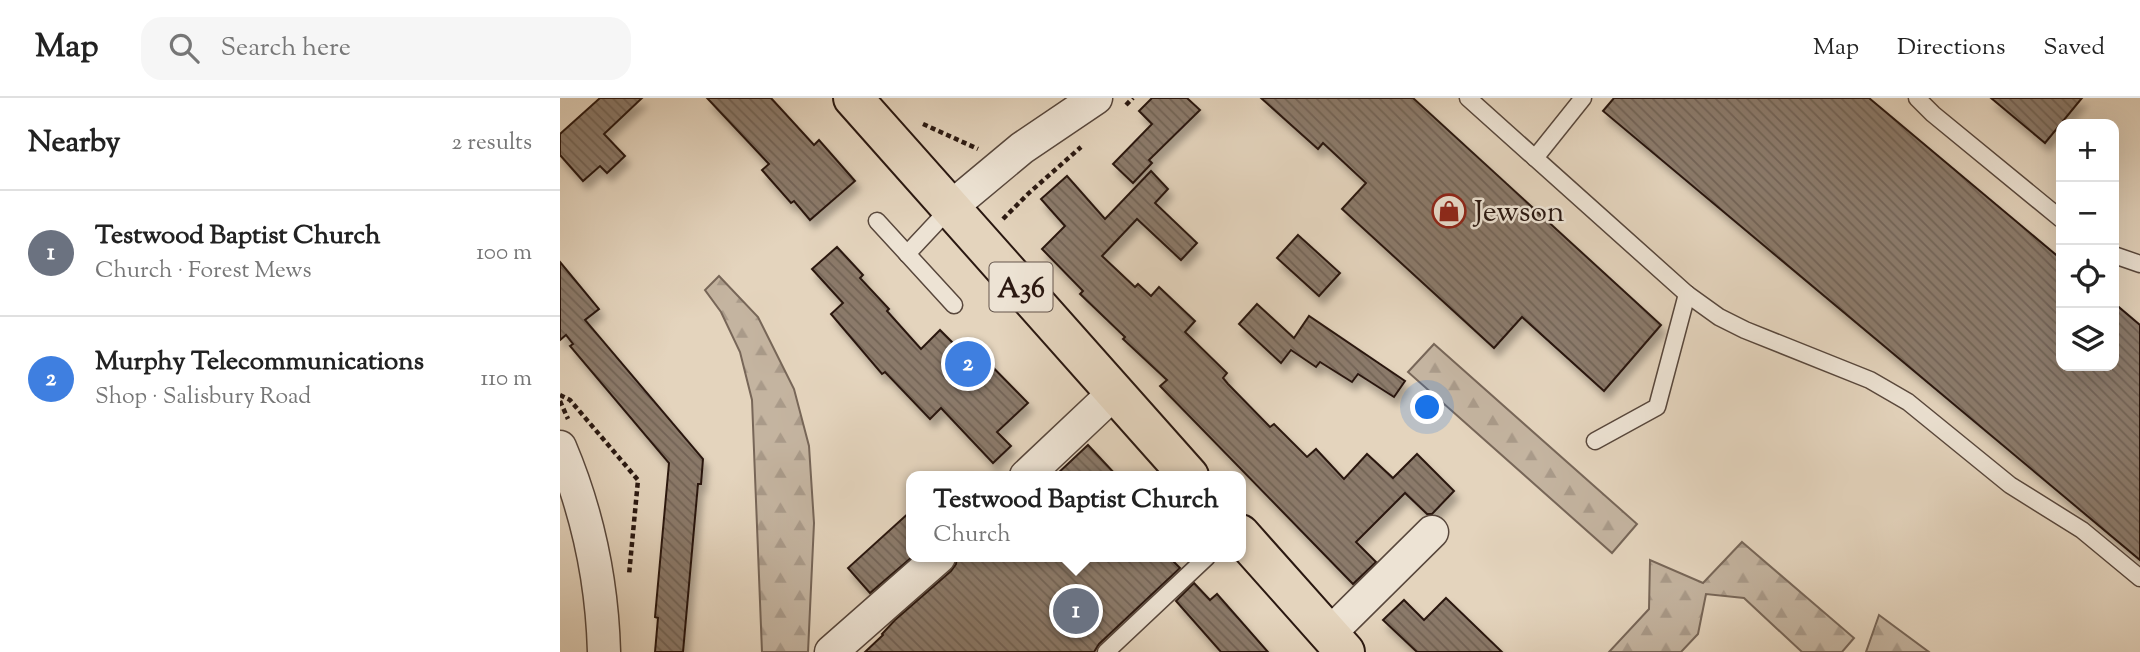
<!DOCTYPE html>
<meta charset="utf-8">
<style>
:root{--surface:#fff;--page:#f6f6f6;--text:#222;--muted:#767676;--line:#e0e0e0;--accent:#8f2418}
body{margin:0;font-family:"Sorts Mill Goudy",serif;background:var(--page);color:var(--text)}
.controls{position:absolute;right:21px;top:21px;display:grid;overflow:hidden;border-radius:14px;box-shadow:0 7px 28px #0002}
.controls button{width:63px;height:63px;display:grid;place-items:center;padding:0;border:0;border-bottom:2px solid var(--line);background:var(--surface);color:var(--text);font:35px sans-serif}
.you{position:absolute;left:868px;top:310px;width:24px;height:24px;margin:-18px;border:5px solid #fff;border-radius:50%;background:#1a73e8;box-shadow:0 0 0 10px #1a73e833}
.badge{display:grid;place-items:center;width:46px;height:46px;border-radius:50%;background:var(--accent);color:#fff;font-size:23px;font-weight:700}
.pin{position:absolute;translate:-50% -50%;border:4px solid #fff;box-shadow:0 2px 7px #0006}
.popup{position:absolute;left:346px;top:373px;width:340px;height:91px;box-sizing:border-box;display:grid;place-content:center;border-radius:14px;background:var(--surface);filter:drop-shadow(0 2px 5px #0005);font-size:23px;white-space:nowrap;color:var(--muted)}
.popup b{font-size:26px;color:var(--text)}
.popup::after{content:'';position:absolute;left:50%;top:100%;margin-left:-14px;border:14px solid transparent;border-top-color:var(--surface)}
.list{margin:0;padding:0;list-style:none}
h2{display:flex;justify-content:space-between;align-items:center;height:91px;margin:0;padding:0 28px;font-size:30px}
h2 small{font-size:23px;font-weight:400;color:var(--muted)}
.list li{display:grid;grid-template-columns:46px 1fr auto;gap:21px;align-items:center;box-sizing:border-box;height:126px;padding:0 28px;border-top:2px solid var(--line)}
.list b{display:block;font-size:26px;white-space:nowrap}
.list p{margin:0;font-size:23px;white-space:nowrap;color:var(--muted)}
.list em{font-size:23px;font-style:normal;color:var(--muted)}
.icon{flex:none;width:38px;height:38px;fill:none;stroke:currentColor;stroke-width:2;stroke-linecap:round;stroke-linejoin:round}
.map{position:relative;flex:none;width:1580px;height:554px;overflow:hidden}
header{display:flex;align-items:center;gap:42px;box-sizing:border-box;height:98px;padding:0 35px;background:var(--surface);border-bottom:2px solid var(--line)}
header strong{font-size:33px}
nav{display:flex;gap:38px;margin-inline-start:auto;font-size:24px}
.search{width:490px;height:63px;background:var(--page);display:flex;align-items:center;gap:18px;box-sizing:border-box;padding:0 24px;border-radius:21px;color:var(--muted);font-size:26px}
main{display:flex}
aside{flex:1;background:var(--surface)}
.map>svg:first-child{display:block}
.forest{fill:url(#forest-firs);stroke:#776658;stroke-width:2}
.building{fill:url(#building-back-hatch);stroke:#2a1811;stroke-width:2;filter:url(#shadow)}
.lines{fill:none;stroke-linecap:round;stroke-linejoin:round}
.lane-casing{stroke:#58473c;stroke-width:19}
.street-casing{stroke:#58473c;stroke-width:35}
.primary-casing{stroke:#2a1811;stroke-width:42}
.path{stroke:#2a1811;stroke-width:4.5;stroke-dasharray:5 3.5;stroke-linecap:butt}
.lane{stroke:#ede3d4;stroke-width:16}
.street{stroke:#ede3d4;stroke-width:32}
.primary{stroke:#e4d4bd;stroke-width:38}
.labels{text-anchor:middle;stroke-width:5;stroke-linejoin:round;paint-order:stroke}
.shield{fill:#ede3d4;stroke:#64554c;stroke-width:2}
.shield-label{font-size:28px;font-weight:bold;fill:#2a1811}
.poi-label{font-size:30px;fill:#2a1811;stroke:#ede3d4;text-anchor:start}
</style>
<header>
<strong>Map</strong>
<div class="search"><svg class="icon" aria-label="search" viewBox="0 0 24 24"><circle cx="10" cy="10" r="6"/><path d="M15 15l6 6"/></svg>Search here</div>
<nav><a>Map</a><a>Directions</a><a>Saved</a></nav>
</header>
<main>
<aside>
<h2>Nearby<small>2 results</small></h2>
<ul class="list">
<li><span class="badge" style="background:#6b7280">1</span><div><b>Testwood Baptist Church</b><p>Church · Forest Mews</p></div><em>100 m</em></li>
<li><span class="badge" style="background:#3f7fe0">2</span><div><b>Murphy Telecommunications</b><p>Shop · Salisbury Road</p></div><em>110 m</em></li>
</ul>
</aside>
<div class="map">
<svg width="1580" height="554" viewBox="0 0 1580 554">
<defs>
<pattern id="forest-firs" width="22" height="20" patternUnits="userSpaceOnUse" patternTransform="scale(1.75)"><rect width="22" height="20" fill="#c4b4a0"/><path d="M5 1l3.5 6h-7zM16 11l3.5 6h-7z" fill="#a99a89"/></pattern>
<pattern id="building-back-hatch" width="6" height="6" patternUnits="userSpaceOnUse" patternTransform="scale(1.75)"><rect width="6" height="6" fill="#8b7a6a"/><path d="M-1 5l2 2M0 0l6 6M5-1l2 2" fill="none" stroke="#726356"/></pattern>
<filter id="shadow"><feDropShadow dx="4.5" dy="8" stdDeviation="3.5" flood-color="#0004"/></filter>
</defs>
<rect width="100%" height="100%" fill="#e4d4bd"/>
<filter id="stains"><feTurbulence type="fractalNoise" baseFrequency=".00286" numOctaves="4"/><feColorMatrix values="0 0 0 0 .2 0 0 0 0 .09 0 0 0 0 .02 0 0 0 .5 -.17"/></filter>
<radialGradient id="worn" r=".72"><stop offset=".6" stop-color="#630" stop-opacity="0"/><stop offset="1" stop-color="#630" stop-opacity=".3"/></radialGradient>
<g class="forest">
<path d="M159,178L198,219L234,291L249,348L254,425L248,554H202L192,302L180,254L161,214L145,192Z"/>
<path d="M874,246L1077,426L1052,455L848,274Z"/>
<path d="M1182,444L1294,540L1282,554H1242L1184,500L1146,496L1138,536L1121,554H1049L1089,511L1090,462L1143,485Z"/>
<path d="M1319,517L1369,554H1306Z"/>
</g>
<g class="building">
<path d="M40,0H82L44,36L65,58L47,75L40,68L23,83L0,57V36Z"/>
<path d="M147,0H211L254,47L259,42L295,83L250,122L234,103L231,105L202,72L209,66Z"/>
<path d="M592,0H627L640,12L589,62L592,65L573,85L553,66L592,26L579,13Z"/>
<path d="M701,0H853L1101,227L1044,293L962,219L934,250L782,111L806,85L763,45L758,51Z"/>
<path d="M1054,0H1309L1501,161V268H1554V205L1580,227V462L1043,13Z"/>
<path d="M1431,0H1522L1485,45Z"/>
<path d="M591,73L608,91L595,105L637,145L621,162L577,121L542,158L575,189L578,186L591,198L599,189L635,223L625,234L667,275L663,280L668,286L710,329L714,326L747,359L756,351L784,381L807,356L833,380L857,356L894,393L872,416H867L845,395L796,444L816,464L793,486L600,288L607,282L563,241L565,239L520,196L523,193L482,151L505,128L481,101L507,78L545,121Z"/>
<path d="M738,137L780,175L759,198L717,160Z"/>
<path d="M277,149L303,177L300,180L329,211L327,213L361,251L380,232L401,253L409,245L468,305L437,334L451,348L433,365L381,310L370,321L325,274L322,276L271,216L283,205L252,171Z"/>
<path d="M0,164L39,211L25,222L143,361L141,386H138L123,554H95L98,520L95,519L109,365L10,248L13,246L6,237L0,242Z"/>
<path d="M697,206L734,240L749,218L845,283L834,299L798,276L792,284L760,264L756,269L731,252L721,265L679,226Z"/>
<path d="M528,347L557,378H495Z"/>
<path d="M352,412V459L310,495L288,470Z"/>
<path d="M397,459H609L620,470L539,546L534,554H305L323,537L322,536L335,522L391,473L396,466Z"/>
<path d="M634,485L650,502L657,496L708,554H661L616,503Z"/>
<path d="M886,500L942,554H857L823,522L844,502L864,522Z"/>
</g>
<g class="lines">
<defs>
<g id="lane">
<path d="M908,0L1127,196L1159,219L1185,232L1310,282L1348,304L1450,387L1522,432L1580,480"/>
<path d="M1357,0L1373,16L1501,121"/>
<path d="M975,60L1023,0"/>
<path d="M317,123L394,207"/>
<path d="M347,156L390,110"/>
<path d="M1554,157L1580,166"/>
<path d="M1035,343L1097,309L1127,196"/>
<path d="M546,554L647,459"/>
</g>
<g id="street">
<path d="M390,110L462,50L536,0"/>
<path d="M0,349C28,415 42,482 44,554"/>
<path d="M466,378L555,294"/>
<path d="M769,536L872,434"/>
<path d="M271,554L379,459"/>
</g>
<g id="primary">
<path d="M293,0L629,378"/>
<path d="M680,436L785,554"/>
</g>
</defs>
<use href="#lane" class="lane-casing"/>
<use href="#street" class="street-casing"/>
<use href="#primary" class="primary-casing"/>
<g class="path">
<path d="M566,7L573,0"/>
<path d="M363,26L418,51"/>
<path d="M443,121L470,94L521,49"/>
<path d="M0,297L10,302L78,382L69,477"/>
<path d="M0,303L8,321"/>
</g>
<use href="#lane" class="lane"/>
<use href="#street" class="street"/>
<use href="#primary" class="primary"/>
</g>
<defs>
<symbol id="shop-ring" viewBox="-11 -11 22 22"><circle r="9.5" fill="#ede3d4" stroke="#8f2418" stroke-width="1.5"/><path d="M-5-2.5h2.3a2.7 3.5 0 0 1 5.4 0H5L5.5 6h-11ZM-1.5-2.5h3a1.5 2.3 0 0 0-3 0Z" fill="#8f2418"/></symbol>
</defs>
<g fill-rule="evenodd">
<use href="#shop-ring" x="870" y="94" width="38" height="38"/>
</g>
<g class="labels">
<rect class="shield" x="429.5" y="164.5" width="63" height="49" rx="5"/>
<g class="shield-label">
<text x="461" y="199">A36</text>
</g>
<g class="poi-label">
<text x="914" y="123">Jewson</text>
</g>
</g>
<rect width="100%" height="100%" filter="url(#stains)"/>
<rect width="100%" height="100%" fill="url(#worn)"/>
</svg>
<div class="controls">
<button>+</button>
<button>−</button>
<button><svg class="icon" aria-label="locate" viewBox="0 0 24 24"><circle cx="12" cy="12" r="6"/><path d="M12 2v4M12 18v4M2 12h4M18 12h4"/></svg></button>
<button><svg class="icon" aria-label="layers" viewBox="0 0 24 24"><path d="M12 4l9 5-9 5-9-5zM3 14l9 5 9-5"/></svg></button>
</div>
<div class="you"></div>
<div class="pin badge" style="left:516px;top:513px;background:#6b7280">1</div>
<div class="popup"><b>Testwood Baptist Church</b>Church</div>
<div class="pin badge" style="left:408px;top:266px;background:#3f7fe0">2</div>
</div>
</main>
